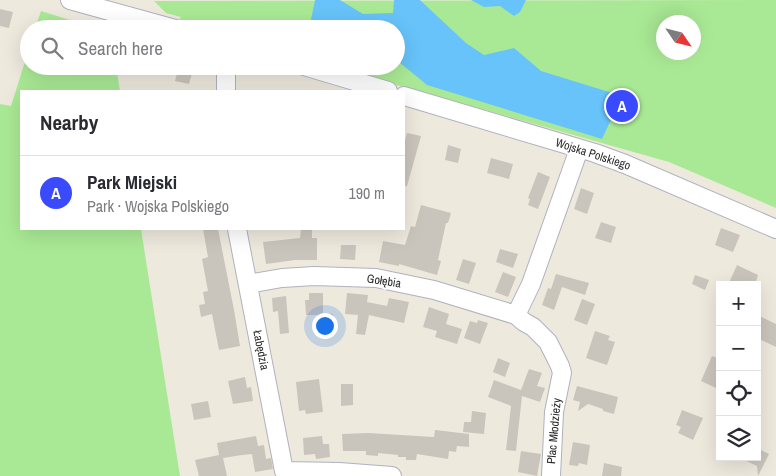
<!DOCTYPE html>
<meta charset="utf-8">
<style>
:root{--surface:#fff;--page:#f7f7f7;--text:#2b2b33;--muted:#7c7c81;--line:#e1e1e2;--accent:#394aff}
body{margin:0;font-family:"Archivo Narrow",sans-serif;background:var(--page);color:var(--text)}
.controls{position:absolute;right:15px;bottom:15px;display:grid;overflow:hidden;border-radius:0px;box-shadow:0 5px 20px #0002}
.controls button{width:45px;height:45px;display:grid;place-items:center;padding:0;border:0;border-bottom:1px solid var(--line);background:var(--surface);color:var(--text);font:25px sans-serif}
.compass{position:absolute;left:656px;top:15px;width:45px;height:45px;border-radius:50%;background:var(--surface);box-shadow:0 5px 20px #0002;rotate:125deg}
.you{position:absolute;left:324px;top:325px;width:18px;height:18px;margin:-12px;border:4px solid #fff;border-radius:50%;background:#1a73e8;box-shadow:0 0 0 8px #1a73e833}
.badge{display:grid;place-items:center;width:32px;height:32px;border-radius:50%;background:var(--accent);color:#fff;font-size:16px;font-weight:700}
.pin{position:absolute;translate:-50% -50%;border:2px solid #fff;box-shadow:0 1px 5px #0006}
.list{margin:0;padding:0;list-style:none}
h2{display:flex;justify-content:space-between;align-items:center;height:65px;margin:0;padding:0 20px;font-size:21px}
h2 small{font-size:16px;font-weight:400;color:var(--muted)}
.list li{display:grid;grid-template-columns:32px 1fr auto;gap:15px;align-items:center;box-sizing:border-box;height:75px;padding:0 20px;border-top:1px solid var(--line)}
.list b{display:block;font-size:19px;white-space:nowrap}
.list p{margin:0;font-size:16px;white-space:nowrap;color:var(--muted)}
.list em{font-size:16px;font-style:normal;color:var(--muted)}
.icon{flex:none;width:28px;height:28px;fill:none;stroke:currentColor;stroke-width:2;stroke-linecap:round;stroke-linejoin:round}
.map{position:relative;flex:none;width:776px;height:476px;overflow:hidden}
.search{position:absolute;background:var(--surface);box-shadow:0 5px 20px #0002;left:20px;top:20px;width:385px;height:55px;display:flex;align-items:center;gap:12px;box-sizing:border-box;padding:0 18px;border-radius:28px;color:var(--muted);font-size:19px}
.panel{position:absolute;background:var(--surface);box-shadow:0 5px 20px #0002;left:20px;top:90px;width:385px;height:140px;border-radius:0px}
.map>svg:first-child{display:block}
.green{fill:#a9e995;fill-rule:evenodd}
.water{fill:#67c3f9}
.building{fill:#cac5bc}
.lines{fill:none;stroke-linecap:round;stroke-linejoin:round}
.minor-casing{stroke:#b1b1c0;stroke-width:20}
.minor{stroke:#fff;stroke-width:18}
.labels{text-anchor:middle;stroke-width:4.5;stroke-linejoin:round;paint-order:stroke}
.street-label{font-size:12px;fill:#2b2b2b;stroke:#fff}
</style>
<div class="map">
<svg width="776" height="476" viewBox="0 0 776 476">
<rect width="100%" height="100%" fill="#eee9dd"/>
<g class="green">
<path d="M776,0V208L669,162L329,66H396V29H203L178,21L181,17L166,13L154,1ZM664,22H694V52H664Z"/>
<path d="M41,11L99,29H35Z"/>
<path d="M29,49V66H116L120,91H21V229H141L180,476H0V104L11,106Z"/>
</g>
<g class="water">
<path d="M315,0H340L363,14L393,13L394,0H420L466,43L484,55L514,48L541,71L622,96L602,139L427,85L399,62L396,63V29H309Z"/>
<path d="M471,0H526L520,12L514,16L500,6L484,7Z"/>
</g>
<g class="building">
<path d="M0,9L13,12L9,28L0,26Z"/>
<path d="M179,66H194L189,84L175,81Z"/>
<path d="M407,133L421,136L407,186H404V144Z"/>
<path d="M448,145L461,149L458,163L445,160Z"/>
<path d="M491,158L513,164L509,179L487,173Z"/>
<path d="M538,172L550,177L538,209L528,205L530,199L528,198Z"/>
<path d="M581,188L594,193L587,214L574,209Z"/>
<path d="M421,205L451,213L448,223H446L438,260L441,261L437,275L399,264V266L379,262L383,241L405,245L411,226L415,227Z"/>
<path d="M601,222L616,227L611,243L595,238Z"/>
<path d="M721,228L740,235L733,252L715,245Z"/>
<path d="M203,229H218L234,310L240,346L219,350L212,314L201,317L199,305L205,304L203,292L208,291L202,259L208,257Z"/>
<path d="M301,229H312V238H317V260H295L266,264L263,242L300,238Z"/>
<path d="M341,245H356L355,260L340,259Z"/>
<path d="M500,249L518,254L513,268L496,262Z"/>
<path d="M463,259L476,263L469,284L456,280Z"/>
<path d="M737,265L758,275L755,285H728Z"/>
<path d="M503,272L516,277L508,297L495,292Z"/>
<path d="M556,274L589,283L585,295L562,287L554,310L542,305L548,288L551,289Z"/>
<path d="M695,275L709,280L705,290L692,284Z"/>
<path d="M309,293H323V313L333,314V323H317V315H306L305,300H309Z"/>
<path d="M347,293L368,295L367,302L387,306L389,298L409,302L404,323L369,315L365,335L356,334L358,315L345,314Z"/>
<path d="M286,296L289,333L280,334L278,311L273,312L272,298Z"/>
<path d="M582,299L595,304L587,325L574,320Z"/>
<path d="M429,307L449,314L446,324L462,329L457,344L435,337L437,331L423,327Z"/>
<path d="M757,315L776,324V347L757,338Z"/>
<path d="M478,320L488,323L480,344L464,338L470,321L477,323Z"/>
<path d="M595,331L610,336L608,340L615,342L607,365L586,358Z"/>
<path d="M712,356L720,359V380L716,388L701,381Z"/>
<path d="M498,358L510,363L505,377L493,372Z"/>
<path d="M529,369L542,373L537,386L545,388L540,402L522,396L516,451L506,450L511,406L488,397L494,380L521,390Z"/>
<path d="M245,377L247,388L251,387L253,401L233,404L228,381Z"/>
<path d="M319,379L323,412L306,414L305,410L299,411L296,382Z"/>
<path d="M341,384H353V405L341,406Z"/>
<path d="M577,386L618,397L614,414L603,411V409L588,404L578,411L580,402L573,400Z"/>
<path d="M208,401L211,417L194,420L191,404Z"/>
<path d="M682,410L703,418L693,440L678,433L681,427L676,425Z"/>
<path d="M472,411L486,413L484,434L463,432L464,422H471Z"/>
<path d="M435,430L469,434V447L457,446L456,452L449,451L448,459L417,454L416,460H406V457H398V455L378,453V456L366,455V451H343L342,434L368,433L434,437Z"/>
<path d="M256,436L258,446L264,445L266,459L271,458L273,469L255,472L252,454L242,455L223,458L227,476H199L195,460L219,455L217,443Z"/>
<path d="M322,436L323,444H329L330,457L316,459L315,454L304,455L303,438Z"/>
<path d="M573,442L590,445L587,465L579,463L578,466L569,465Z"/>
<path d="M757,448L769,454L758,476L757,466L738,457H757Z"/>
<path d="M521,451L541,454L537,476L518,472Z"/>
<path d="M604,463L622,467L621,476H602Z"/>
</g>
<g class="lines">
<defs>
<g id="minor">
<path d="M70,0L175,29"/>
<path d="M304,66L388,91"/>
<path d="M226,91V70L229,66"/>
<path d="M404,96L595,153L625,164L776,229"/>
<path d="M237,229L284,471L339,472L392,476"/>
<path d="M248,284L282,278L314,276L376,278L434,290L516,315L524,322L533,327L548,342L560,366L562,373L554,412L551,476"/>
<path d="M516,315L531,284L579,149"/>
</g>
</defs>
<use href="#minor" class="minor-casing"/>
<use href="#minor" class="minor"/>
</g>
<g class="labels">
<g class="street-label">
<text transform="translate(593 154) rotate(18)" y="4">Wojska Polskiego</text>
<text transform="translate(384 281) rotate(9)" y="4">Gołębia</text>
<text transform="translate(261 350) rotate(79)" y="4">Łabędzia</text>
<text transform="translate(554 431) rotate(-85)" y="4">Plac Młodzieży</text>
</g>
</g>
</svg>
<div class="controls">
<button>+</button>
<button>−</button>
<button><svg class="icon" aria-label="locate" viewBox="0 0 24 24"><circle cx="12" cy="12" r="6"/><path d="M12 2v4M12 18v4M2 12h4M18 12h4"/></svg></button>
<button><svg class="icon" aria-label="layers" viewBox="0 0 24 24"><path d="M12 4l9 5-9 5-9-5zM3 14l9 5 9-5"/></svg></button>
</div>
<svg class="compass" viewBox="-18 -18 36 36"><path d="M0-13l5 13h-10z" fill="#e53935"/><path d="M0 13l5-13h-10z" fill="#7c7c81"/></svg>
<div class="you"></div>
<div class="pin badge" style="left:622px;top:106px">A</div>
<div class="search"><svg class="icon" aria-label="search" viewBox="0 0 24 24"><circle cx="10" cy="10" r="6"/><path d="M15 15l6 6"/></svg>Search here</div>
<section class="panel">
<h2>Nearby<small></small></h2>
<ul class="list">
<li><span class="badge">A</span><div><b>Park Miejski</b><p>Park · Wojska Polskiego</p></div><em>190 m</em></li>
</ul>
</section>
</div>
